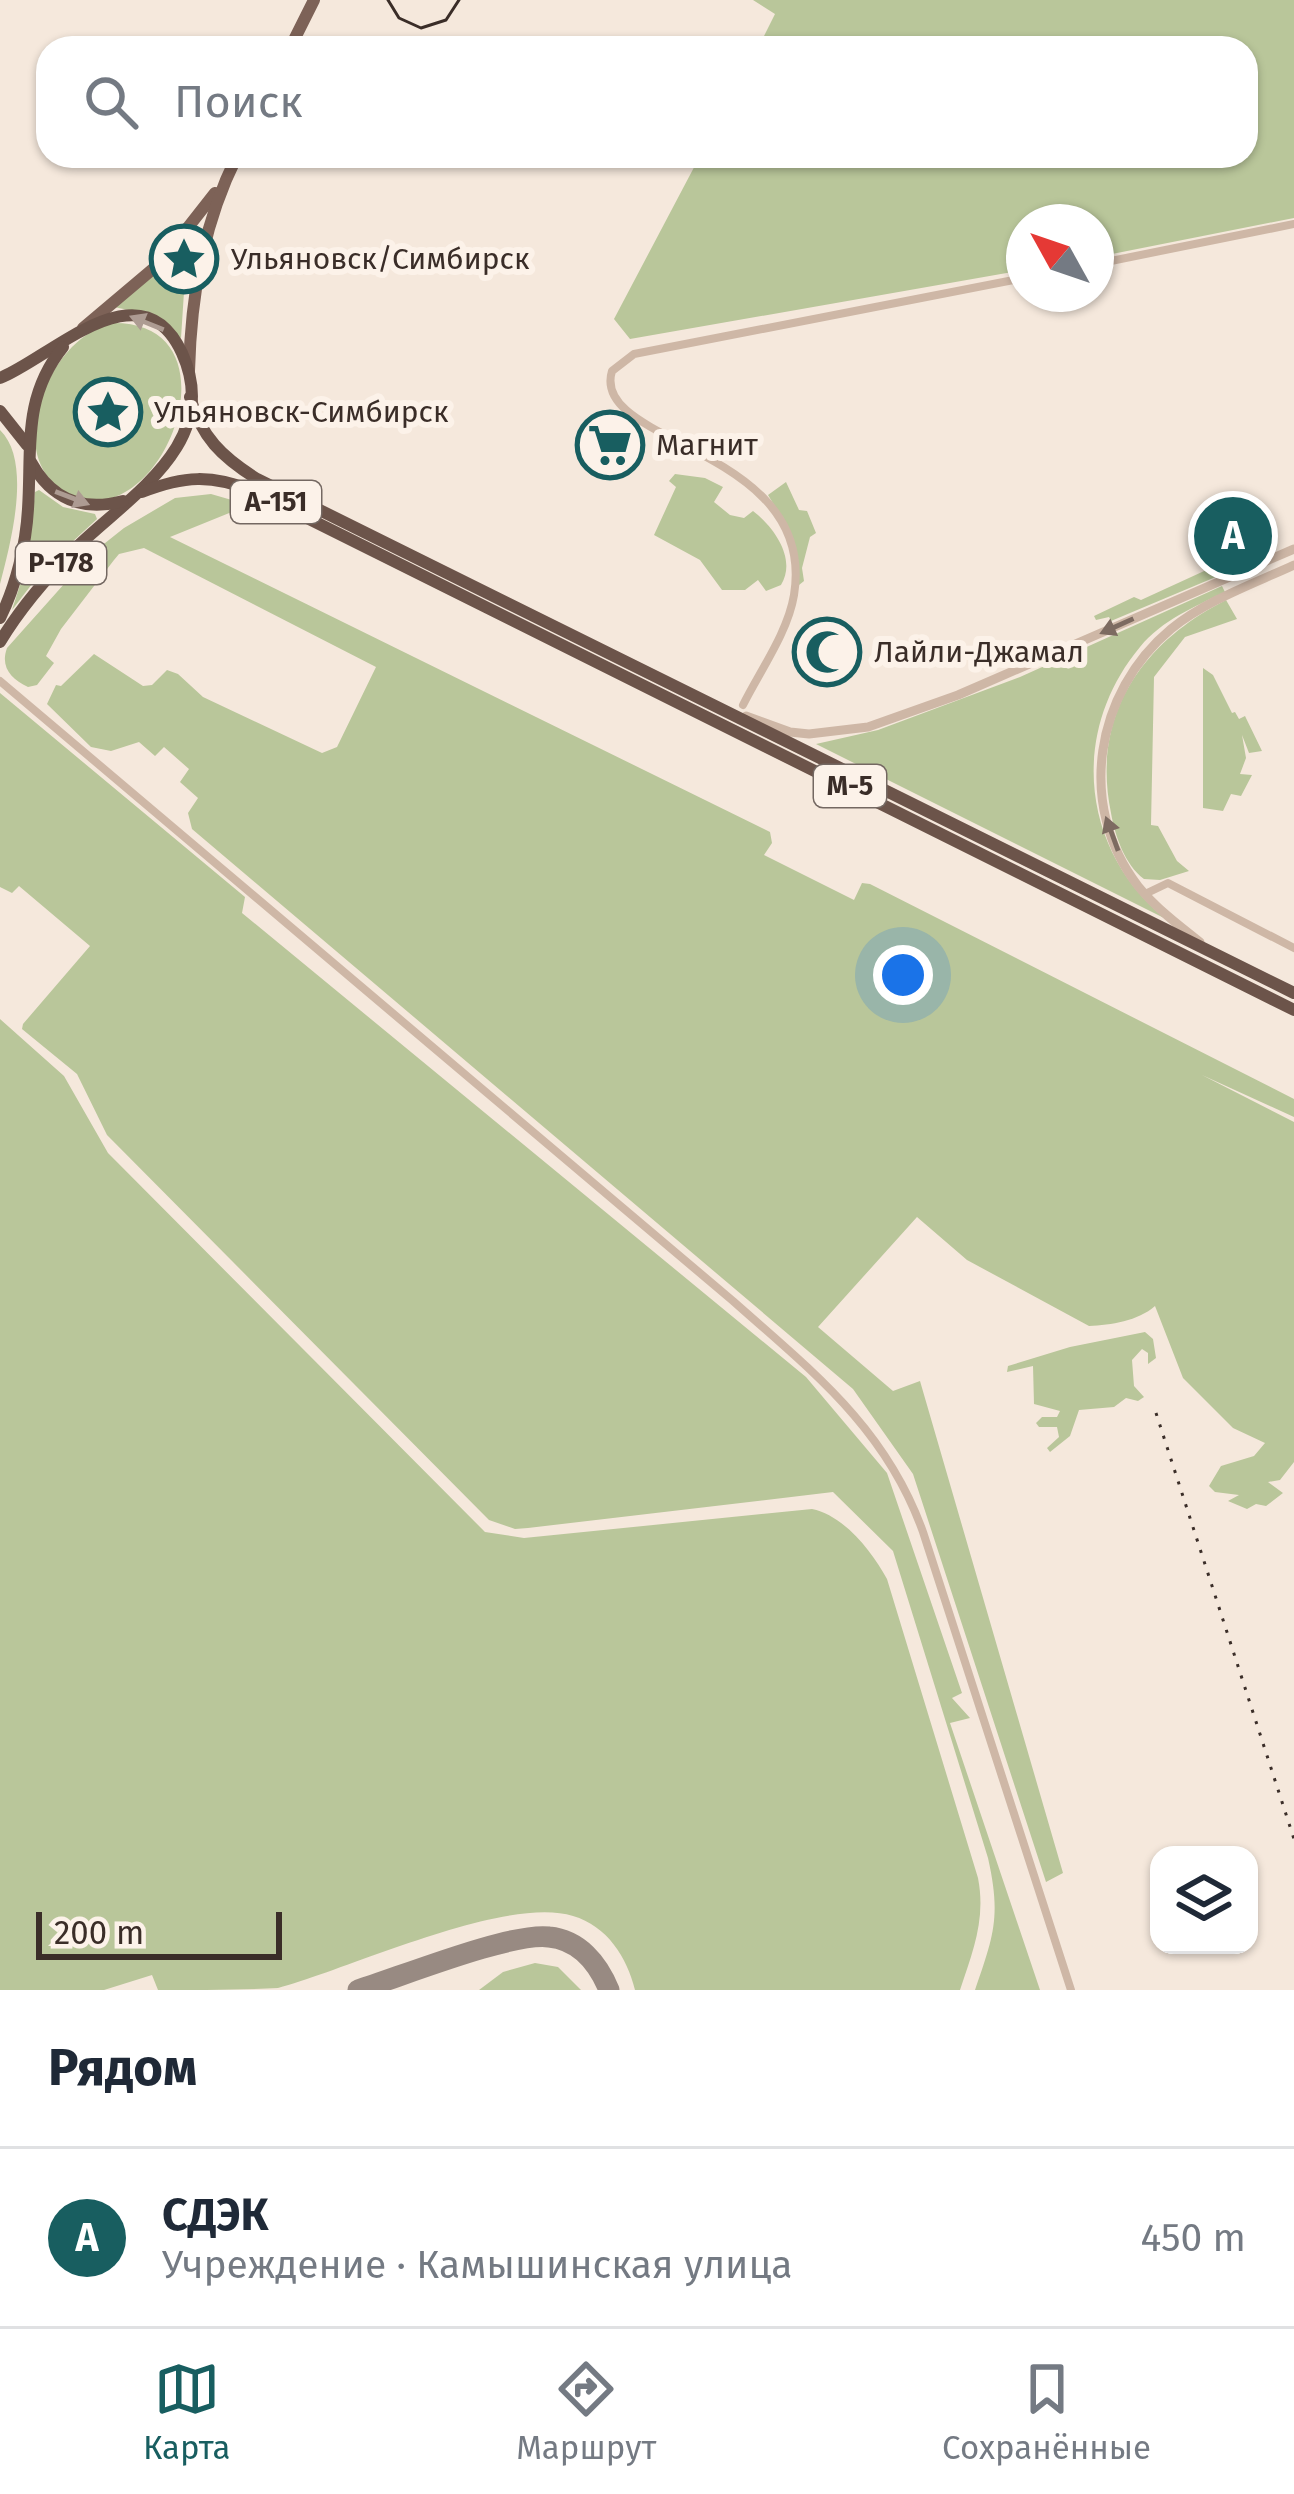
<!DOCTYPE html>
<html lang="ru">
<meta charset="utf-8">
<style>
:root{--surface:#fff;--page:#f6f6f7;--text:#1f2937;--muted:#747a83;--line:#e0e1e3;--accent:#185e60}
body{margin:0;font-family:"Fira Sans",sans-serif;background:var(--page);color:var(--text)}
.controls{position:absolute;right:36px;bottom:36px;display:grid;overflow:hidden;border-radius:24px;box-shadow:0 3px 9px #0004}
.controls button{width:108px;height:108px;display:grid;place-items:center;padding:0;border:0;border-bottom:3px solid var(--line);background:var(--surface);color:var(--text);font:60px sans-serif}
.compass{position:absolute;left:1006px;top:204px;width:108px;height:108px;border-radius:50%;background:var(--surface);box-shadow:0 3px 9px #0004;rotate:310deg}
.scale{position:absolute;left:36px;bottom:30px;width:246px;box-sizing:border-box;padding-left:12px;border:6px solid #3a2d28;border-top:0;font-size:33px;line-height:42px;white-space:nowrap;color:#3a2d28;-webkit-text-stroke:9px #fcf2e9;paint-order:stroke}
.you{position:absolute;left:903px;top:975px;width:42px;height:42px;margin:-30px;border:9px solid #fff;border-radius:50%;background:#1a73e8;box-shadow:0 0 0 18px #1a73e833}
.badge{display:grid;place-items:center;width:78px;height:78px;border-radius:50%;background:var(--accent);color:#fff;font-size:39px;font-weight:700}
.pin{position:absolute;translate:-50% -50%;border:6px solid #fff;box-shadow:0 3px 12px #0006}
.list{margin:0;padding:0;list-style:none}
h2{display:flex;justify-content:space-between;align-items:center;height:156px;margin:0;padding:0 48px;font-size:51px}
h2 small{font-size:39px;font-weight:400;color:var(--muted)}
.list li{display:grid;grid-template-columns:78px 1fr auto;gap:36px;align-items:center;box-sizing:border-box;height:180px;padding:0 48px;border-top:3px solid var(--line)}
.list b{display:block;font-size:45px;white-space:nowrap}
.list p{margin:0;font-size:39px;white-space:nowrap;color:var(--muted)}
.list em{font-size:39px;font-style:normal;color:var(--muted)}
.icon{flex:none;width:66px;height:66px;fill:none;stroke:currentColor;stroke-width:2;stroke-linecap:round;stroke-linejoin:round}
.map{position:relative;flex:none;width:1294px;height:1990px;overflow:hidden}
.search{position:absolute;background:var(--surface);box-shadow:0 3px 9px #0004;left:36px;right:36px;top:36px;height:132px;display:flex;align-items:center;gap:30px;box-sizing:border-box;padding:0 42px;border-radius:36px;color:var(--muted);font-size:45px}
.sheet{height:336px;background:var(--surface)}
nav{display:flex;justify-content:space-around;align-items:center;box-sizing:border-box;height:168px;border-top:3px solid var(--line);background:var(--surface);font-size:33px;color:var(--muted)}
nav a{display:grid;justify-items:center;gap:6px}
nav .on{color:var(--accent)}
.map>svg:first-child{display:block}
.green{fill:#b9c69a}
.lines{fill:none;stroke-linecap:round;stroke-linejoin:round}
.taxiway{stroke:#988a82;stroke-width:21}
.minor{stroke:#ceb7a6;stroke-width:8}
.tertiary{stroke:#ceb7a6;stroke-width:9}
.primary{stroke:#7d6257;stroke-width:12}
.trunk{stroke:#6c544a;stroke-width:12}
.tram{stroke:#3a2d28;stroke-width:3}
.rail{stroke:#3a2d28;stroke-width:3;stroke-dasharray:3 9;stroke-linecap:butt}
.oneway{fill:#ad9b92}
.oneway2{fill:#7d6b61}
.labels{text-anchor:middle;stroke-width:12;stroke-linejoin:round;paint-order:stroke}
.shield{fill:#fcf2e9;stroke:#746862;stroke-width:3}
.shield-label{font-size:27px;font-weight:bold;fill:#3a2d28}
.poi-label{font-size:30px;fill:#3a2d28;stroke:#fcf2e9;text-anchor:start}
</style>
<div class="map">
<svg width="1294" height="1990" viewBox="0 0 1294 1990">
<rect width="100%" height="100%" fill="#f5e8dc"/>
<g class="green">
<path d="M753,0H1294V218L1112,254L1105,252L1096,257V222H1024V270L630,339L614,319L700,156H1246V48H758L775,14Z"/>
<path d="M195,236L184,292L181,338L133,311L114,307Z"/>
<path d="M113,323C240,322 167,524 80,498C4,475 36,367 88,334C95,329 105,326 113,323Z"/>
<path d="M0,430C33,462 10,545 0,584Z"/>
<path d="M675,474L705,478L723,487L714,502L730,515L744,518L753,511C774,527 797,559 781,585L766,591L758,580L745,590H722L700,560L654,535L676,487L669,481Z"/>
<path d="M786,482L799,510L807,511L816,533L810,537L802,568L804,581L799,585L790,531L768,495Z"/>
<path d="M39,490L63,507L95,514L97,519L45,567L12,610L28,560L35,492Z"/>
<path d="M211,494L249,505L170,537L770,832L772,843L764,855L854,900L862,883L870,884L1294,1099V1117L1202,1075L1294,1122V1462L1280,1480L1268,1482L1283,1493L1266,1506L1256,1504L1247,1509L1228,1501L1239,1495L1215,1492L1209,1486L1221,1466L1254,1456L1265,1443L1233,1428L1183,1378L1155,1306C1138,1321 1111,1325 1089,1326L967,1260L917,1217L818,1327L893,1391L920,1381L1063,1873L1046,1882L913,1474L853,1389L192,829L188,813L198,798L180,782L189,769L164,747L155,756L139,742L111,751L91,747L47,704L56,685L61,686L94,654L143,686L152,685L167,670L178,674L203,697L322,753L337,747L376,667L144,548L119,554L114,560L61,629L46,656L54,663L37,685L28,687C11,679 0,667 7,648L90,555L124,528L175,498Z"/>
<path d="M1263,544L1268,555L1111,621L1109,617L1096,620L1094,616L1134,597L1141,600Z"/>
<path d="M1222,586L1225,592C1194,607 1162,620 1140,647C1069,732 1081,851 1166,919L816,744L878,730L1020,677Z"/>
<path d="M1226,600L1237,619L1185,637L1154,677L1151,825L1158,826L1177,861L1189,871L1160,880L1144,879C1125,865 1115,836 1111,813C1091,716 1141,643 1226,600Z"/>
<path d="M1203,668L1213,675L1232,713L1235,712L1239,719L1245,716L1262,751L1249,753L1242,735L1246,758L1240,774L1252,775L1241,796L1231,794L1223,811L1203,808Z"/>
<path d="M0,693L245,897L242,913L806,1377L887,1473L962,1693L952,1698L970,1718L950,1723L1040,1990H975C994,1935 1001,1916 988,1858L893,1551L833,1492L528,1528L515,1529L489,1520L107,1135L77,1074L22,1029L23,1024L90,946L19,886L12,893L0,887Z"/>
<path d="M0,1019L64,1076L108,1153L485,1532L524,1538L812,1509C845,1516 872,1552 887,1579L978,1878C986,1919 973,1951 960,1990H635C627,1957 607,1926 573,1916C506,1895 349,1969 278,1988C245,1990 193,1990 158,1990L152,1975L104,1990H0Z"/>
<path d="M1145,1332L1153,1339L1156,1358L1148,1364V1353L1142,1349L1132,1360L1134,1386L1144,1397L1138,1401L1126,1398L1114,1407L1079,1410L1070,1436L1050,1452L1047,1448L1059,1437L1057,1427H1039L1036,1423L1042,1417H1057L1060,1411L1034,1404L1033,1366L1007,1372L1008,1366L1070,1347Z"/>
<path d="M535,1963L558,1967L581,1990H479L503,1972Z"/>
</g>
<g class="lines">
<path class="taxiway" d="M358,1990C400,1977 511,1932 549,1937C579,1940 598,1963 609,1990"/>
<g class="minor">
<path d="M1096,264L1294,224"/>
<path d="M0,681L733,1301C813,1372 886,1428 923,1532L1071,1990"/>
<path d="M743,705C760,671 788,632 794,595C818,447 589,445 612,371L634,354L1024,278"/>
<path d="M1145,894L1168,883L1294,948"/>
</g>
<g class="tertiary">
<path d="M746,716L790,732L809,734L868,727L958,695L1294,549"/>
<path d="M1200,942C1178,925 1155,907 1138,886C1076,806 1095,692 1171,629C1207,600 1253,584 1294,565"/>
</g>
<g class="primary">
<path d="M290,48L314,0"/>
<path d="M83,328L160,263L215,193"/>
<path d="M189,371C191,296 203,224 237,156"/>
</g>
<g class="trunk">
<path d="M0,378C52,357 141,264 182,353C223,443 129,496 76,548C47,577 21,607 0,642"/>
<path d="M190,397C201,437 222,457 257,479L1294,993"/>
<path d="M0,411L27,445"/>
<path d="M31,462C51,499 83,512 123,501"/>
<path d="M142,492C184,476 211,474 253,491L1294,1010"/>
<path d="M0,618C16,586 26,545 28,509C32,448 22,398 63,347"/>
</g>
<path class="tram" d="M388,0L399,18L421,28L446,20L459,0"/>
<path class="rail" d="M1156,1413L1294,1839"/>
</g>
<defs><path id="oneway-solid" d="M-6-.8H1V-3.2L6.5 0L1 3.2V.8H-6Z" transform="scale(3)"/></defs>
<g class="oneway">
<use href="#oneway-solid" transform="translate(147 323) rotate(-158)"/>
<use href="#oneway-solid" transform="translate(72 498) rotate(21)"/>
</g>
<g class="oneway2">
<use href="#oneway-solid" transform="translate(1117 626) rotate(156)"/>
<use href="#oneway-solid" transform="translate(1112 834) rotate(-110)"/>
</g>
<defs>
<symbol id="sight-ring" viewBox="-11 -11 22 22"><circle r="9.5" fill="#fcf2e9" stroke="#185e60" stroke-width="1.5"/><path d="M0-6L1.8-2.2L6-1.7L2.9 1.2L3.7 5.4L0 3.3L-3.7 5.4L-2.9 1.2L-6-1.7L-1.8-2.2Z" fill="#185e60"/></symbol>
<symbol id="supermarket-ring" viewBox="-11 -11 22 22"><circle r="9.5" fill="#fcf2e9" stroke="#185e60" stroke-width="1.5"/><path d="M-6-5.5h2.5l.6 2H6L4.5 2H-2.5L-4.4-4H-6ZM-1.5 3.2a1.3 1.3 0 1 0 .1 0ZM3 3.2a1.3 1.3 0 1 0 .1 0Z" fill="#185e60"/></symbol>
<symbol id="mosque-ring" viewBox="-11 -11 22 22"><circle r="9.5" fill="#fcf2e9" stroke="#185e60" stroke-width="1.5"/><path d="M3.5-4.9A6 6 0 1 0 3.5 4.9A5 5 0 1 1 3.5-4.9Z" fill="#185e60"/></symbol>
</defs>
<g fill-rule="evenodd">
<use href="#sight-ring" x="146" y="221" width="76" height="76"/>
<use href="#sight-ring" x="70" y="374" width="76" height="76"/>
<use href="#supermarket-ring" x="572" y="407" width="76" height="76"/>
<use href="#mosque-ring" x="789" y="614" width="76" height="76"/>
</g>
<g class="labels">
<g class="shield">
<rect x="231" y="481" width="90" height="42" rx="9"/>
<rect x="16" y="542" width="90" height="42" rx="9"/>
<rect x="814" y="765" width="72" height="42" rx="9"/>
</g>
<g class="shield-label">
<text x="276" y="511">А-151</text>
<text x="61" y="572">Р-178</text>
<text x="850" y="795">М-5</text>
</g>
<g class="poi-label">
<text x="231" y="269">Ульяновск/Симбирск</text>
<text x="154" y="422">Ульяновск-Симбирск</text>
<text x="656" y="455">Магнит</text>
<text x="874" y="662">Лайли-Джамал</text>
</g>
</g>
</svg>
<div class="controls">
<button><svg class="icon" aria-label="layers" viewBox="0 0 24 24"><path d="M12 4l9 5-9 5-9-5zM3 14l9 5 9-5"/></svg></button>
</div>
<svg class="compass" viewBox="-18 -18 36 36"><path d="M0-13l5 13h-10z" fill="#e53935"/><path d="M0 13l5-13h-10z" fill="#747a83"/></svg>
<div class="scale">200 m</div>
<div class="you"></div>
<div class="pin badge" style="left:1233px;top:536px">A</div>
<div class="search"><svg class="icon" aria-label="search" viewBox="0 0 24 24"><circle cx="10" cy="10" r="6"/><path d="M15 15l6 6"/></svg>Поиск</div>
</div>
<section class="sheet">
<h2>Рядом<small></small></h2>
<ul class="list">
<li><span class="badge">A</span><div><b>СДЭК</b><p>Учреждение · Камышинская улица</p></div><em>450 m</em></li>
</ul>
</section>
<nav>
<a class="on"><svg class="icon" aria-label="map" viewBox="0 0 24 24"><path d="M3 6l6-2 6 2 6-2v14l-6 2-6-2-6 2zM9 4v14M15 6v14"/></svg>Карта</a>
<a><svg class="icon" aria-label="directions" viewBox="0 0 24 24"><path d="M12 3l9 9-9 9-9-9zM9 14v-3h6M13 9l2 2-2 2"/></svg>Маршрут</a>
<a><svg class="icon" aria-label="saved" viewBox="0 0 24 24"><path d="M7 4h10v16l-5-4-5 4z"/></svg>Сохранённые</a>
</nav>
